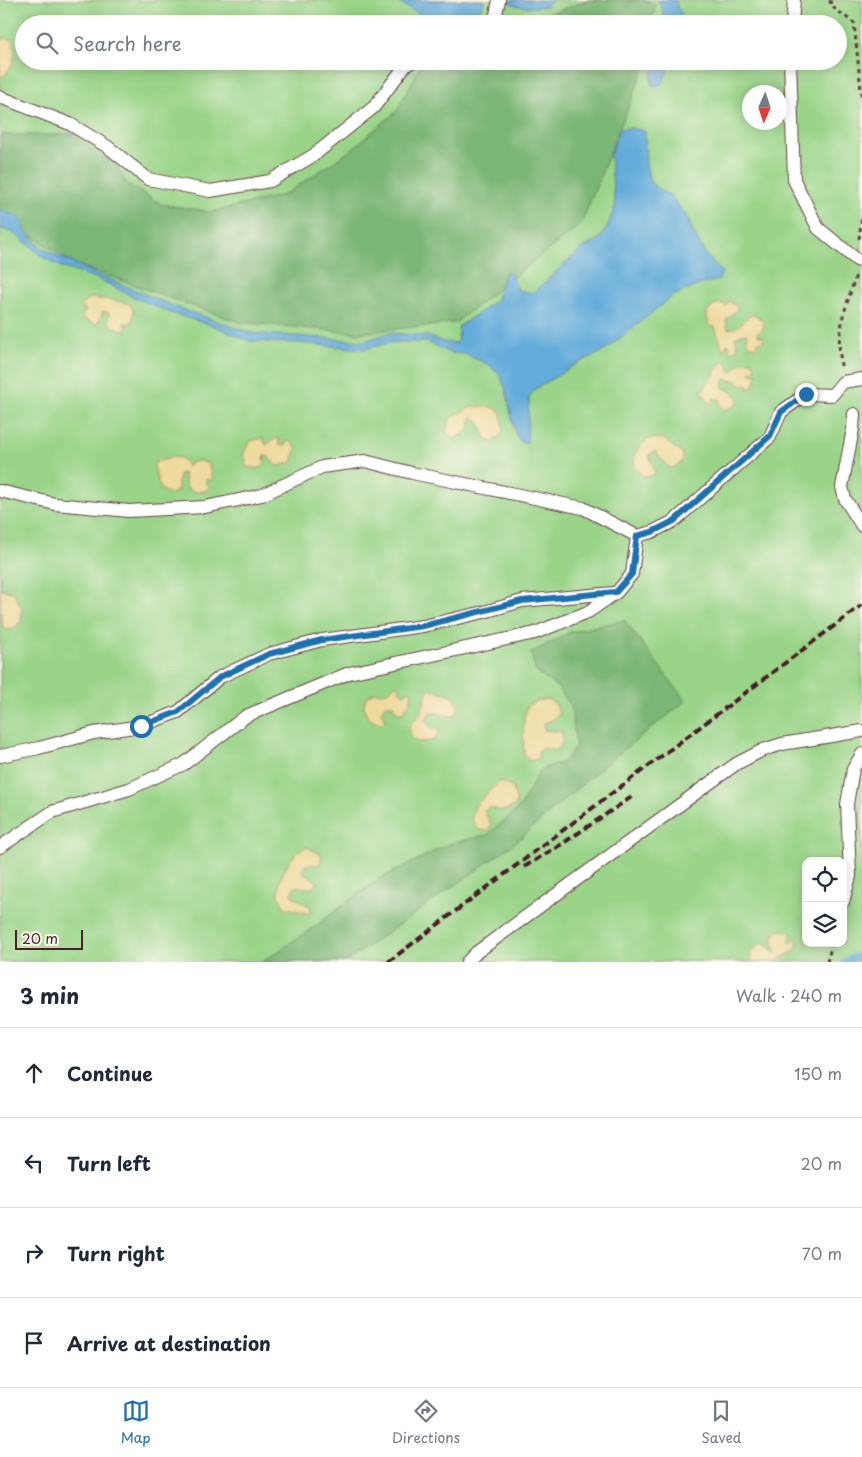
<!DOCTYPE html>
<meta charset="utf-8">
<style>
:root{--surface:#fff;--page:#f2f2f3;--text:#1f2937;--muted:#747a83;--line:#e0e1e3;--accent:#1f6fb2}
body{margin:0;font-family:"Playpen Sans",sans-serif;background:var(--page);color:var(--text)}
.controls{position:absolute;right:15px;bottom:15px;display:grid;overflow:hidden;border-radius:10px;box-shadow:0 2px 12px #0003}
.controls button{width:45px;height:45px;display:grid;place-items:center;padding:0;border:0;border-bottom:1px solid var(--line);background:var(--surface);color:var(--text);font:25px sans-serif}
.compass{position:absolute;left:742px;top:85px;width:45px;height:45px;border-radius:50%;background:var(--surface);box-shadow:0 2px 12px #0003;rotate:183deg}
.scale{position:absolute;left:15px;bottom:12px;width:68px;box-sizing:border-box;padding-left:5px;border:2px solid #4a1f2b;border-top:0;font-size:14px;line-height:18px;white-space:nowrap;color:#4a1f2b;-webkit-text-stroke:4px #fbf7ec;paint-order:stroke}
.stop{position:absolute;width:15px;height:15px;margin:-11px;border:4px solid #1f6fb2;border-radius:50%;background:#fff}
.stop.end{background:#1f6fb2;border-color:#fff;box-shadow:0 1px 5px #0008}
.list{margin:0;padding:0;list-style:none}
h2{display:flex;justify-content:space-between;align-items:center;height:65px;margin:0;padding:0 20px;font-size:21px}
h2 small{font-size:16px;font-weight:400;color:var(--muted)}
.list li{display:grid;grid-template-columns:32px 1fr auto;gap:15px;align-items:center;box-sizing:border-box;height:90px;padding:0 20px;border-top:1px solid var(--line)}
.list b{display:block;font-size:19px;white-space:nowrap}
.list em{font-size:16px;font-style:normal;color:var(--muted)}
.icon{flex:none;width:28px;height:28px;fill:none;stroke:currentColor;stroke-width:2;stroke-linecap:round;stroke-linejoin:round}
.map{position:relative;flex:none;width:862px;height:962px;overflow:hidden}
.search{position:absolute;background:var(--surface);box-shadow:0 2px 12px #0003;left:15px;right:15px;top:15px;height:55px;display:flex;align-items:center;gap:12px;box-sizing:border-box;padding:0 18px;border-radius:28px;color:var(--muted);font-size:19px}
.sheet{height:425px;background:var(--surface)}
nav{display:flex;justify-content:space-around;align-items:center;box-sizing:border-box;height:70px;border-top:1px solid var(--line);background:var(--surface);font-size:14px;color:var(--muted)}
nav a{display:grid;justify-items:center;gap:2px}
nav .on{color:var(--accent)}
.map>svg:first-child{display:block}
.green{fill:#99d488;stroke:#727a5a;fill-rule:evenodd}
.forest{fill:#7ab674;stroke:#626a50}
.sand{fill:#eeda9e;stroke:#9c7c64}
.water{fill:#62abda;stroke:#566582}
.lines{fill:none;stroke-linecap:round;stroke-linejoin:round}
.stream{stroke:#62abda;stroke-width:7}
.lane-casing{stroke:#643c42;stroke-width:14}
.path{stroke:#643c42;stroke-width:3;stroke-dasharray:4 4;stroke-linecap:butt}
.lane{stroke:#fff;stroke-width:12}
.rail{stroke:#4a1f2b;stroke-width:4;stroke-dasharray:8 4;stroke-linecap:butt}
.route{stroke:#1f6fb2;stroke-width:6}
</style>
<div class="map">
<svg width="862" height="962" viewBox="0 0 862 962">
<rect width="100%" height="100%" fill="#fbf7ec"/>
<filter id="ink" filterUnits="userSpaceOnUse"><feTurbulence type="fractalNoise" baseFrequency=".02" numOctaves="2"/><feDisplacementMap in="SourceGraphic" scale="10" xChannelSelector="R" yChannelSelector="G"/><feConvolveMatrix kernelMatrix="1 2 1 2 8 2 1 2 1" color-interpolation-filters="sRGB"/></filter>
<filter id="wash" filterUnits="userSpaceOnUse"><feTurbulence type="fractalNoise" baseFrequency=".0096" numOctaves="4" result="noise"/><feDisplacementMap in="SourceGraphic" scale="20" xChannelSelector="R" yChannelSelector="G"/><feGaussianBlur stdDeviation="1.12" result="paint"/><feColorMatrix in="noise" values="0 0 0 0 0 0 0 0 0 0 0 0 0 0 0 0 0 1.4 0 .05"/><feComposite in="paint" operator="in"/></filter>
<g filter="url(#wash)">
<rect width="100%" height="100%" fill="#f5dec4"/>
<path class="green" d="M0,0H862V962H0ZM24,24H838V61H24ZM750,92H780V122H750ZM806,861H843V943H806Z"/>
<g class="forest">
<path d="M589,0H644L655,5L653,24H534L548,14Z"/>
<path d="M467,61H647L581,224L455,323L358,333L238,322L75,264L0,216V134L2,135H52L75,133L111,155L126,183L161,204L211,212L284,195L347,153L397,111L422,63Z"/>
<path d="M624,620L686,701L604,765L515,843L346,962H262L314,927L377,880L449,844L487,835L520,807L541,769L563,762L576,747L571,706L557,687L536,672L531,653L570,632Z"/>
</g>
<g class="sand">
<path d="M5,38L13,40C17,55 14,69 0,78V44L1,41Z"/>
<path d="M90,298L112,300L130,304L134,312L132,323H123L124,325L129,326L123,330L113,327L108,322L109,313L103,311L101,318L97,324L90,322L82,318V314L86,312L84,308L81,309L80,306Z"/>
<path d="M729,301L737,306V310L726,320L728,329L735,328L741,324L742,321L751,315L757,316L764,323L763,330L757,333L758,336L764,337V340L758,343L755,347L751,346L746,342L748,335L745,333L735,337L738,346L736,350L731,352L729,349L730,346L727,344L725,349L723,350L715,327L710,326C707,321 707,317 707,311L715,305L721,303L726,306Z"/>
<path d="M752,361L756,368L750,372L752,374L757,373L756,380L752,388L749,389L748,384L742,385L735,380L731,381L725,379L723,387L729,391H732L738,398L739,403L725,411L719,404L720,399L714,398L713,404L708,402L705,396L702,395V391L714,375L716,368L721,365L722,362H726L729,369L733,372C738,362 742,362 752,361Z"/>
<path d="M483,406L493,407L501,413C503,429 508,433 491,442C481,436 483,425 475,418H471C470,433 466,433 453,439L446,432L450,419L470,407Z"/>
<path d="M263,438L266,445L273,440L279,438V445L283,446L286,445L285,440L291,442L297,448L292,462L279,466L272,462L268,456H264L265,464L261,468H252L244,465L247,461L243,455C245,449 248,446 250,441Z"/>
<path d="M663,438C669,445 676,448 683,454C684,463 678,465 671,468L667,466L655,451L649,455L655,473L651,476H642L634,466C634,452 637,448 648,439Z"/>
<path d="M175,457L181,458L186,462V466H189L191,462L202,461L209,465L212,479L210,481L207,479L205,481L210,488C200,493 197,494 187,488L183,473H180L178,481V491L171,494L162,491L158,482L154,466L156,461C163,461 168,458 175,457Z"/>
<path d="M0,588L14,593L22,609L21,622L11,630L3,627L1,620Z"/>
<path d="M399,685L400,691L404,695L408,690L412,692L411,700L402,714L395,710L393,705H385L381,712L385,720L383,723L375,722L367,717L364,706L365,699C365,698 372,694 372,693C382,691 384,697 393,686Z"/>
<path d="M428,689L446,693L455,697L459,709L453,717L431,712L425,721L432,728L440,731L433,741L418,742L411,736L409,726C414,721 420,716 422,709C425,703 424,696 428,689Z"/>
<path d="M547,699L556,704L559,714L552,720L544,723V730L562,732V743L556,751L543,748L538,752L539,758L531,761L524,755C524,744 521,715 528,706C532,701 541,701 547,699Z"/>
<path d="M500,781L513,788L516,799V806L502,811L490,807L484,811L491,824L488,831L478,830C475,825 471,820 472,815C473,803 492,790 500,781Z"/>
<path d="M307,847L322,855L320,864L314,865H305L302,871L318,882L312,888L294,887L291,895L311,907L310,914L284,907L279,896V882L288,863L299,850Z"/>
<path d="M784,930L790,933L792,935L789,941L792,943L795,939L798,941L796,950L774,962H752L750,954L760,943L766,944L774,953L777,952C773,944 770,939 777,931Z"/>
</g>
<g class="water">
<path d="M393,0H484L483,5L472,21L460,24L425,22L415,11Z"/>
<path d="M511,0H553L547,6C535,7 522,9 510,3Z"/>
<path d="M658,0H676L677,8L688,24H665L662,9Z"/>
<path d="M654,61H668V71L662,84L656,86L651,84Z"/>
<path d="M632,128L645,131L646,165L650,182L661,191L671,195L688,218L691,228L706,255L722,272L719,280L702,284L674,295L604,351L580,362L535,389L529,397L527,442L523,444L517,437L513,424L506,390L500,375L489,365L466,354L451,353L428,342H393L365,349L296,343L250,341L214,326L171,313L136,298L96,278L64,268L44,258L17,235L0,228V210L17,216L23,222L25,231L37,244L44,249L97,274L173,306L251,333L364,341L389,333L428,336L443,342L457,343L459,332L458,327L497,300L504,274L510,272L518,290L533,293L581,249L598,240L607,228L615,206L610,155L619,129Z"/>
</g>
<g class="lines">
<path class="stream" d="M844,962L862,954"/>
</g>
</g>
<g filter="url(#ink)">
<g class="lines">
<defs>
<g id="lane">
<path d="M494,24L499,0"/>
<path d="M792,24L794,0"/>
<path d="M790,61L794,180L818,228L857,260"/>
<path d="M0,97L70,124L108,147L148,179L210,191L270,181L314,155L374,107L405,66L413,61"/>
<path d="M854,414L853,429L842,487L845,499L862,526"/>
<path d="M0,491L55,504L129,511L205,507L262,495L322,467L365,461L412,473L583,508L637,536"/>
<path d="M0,756L39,748L94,733L141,726L178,712L220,677L269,654L322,640L423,626L484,612L522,601L614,593"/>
<path d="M0,847L52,812L129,789L184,764L246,716L349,673L535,633L588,612L617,592L632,574L637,536L652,532L674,521L770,437L781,412L806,394L832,395L843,382L862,379"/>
<path d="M843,902L850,876L847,804L853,769L862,754"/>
<path d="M467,962L477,952L736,764L763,750L782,744L862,731"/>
</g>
</defs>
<use href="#lane" class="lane-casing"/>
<g class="path">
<path d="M830,0L831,6L854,23L862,100"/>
<path d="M859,239L862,215"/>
<path d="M841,366L839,343L843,316L856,275"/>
<path d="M827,962L832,943"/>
</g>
<use href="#lane" class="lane"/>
<g class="rail">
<path d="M524,867L562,844L633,796"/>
<path d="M388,962L862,605"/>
</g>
</g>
</g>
<g class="lines" filter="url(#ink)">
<path class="route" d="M141,726L178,712L220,677L269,654L322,640L423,626L522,601L616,592L632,574L637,536L652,532L674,521L770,436L781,412L806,394"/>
</g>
</svg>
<div class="controls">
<button><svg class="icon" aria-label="locate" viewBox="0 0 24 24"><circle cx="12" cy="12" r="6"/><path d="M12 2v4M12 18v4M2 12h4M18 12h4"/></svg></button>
<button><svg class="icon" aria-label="layers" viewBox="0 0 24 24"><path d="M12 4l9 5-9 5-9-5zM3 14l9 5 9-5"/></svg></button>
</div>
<svg class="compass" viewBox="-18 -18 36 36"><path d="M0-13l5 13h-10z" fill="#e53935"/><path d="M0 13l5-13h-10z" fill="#747a83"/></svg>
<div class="scale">20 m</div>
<div class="stop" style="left:141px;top:726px"></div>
<div class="stop end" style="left:806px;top:394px"></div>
<div class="search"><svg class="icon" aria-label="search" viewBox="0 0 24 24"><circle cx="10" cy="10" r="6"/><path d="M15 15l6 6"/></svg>Search here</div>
</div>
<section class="sheet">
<h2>3 min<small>Walk · 240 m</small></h2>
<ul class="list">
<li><svg class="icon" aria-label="ahead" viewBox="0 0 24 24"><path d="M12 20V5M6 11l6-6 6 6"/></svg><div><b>Continue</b></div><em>150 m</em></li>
<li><svg class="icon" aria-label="left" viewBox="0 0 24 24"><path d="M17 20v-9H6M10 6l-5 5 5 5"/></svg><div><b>Turn left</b></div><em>20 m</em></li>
<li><svg class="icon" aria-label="right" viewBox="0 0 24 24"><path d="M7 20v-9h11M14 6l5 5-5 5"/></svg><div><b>Turn right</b></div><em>70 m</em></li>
<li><svg class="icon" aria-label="arrive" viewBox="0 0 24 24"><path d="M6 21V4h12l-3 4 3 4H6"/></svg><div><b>Arrive at destination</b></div></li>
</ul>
</section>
<nav>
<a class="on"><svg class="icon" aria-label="map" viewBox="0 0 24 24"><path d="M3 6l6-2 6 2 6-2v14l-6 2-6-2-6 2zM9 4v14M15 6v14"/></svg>Map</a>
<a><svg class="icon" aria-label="directions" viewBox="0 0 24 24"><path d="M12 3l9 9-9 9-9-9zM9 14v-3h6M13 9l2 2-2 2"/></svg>Directions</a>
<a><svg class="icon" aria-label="saved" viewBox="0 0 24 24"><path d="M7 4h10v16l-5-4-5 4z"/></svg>Saved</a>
</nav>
